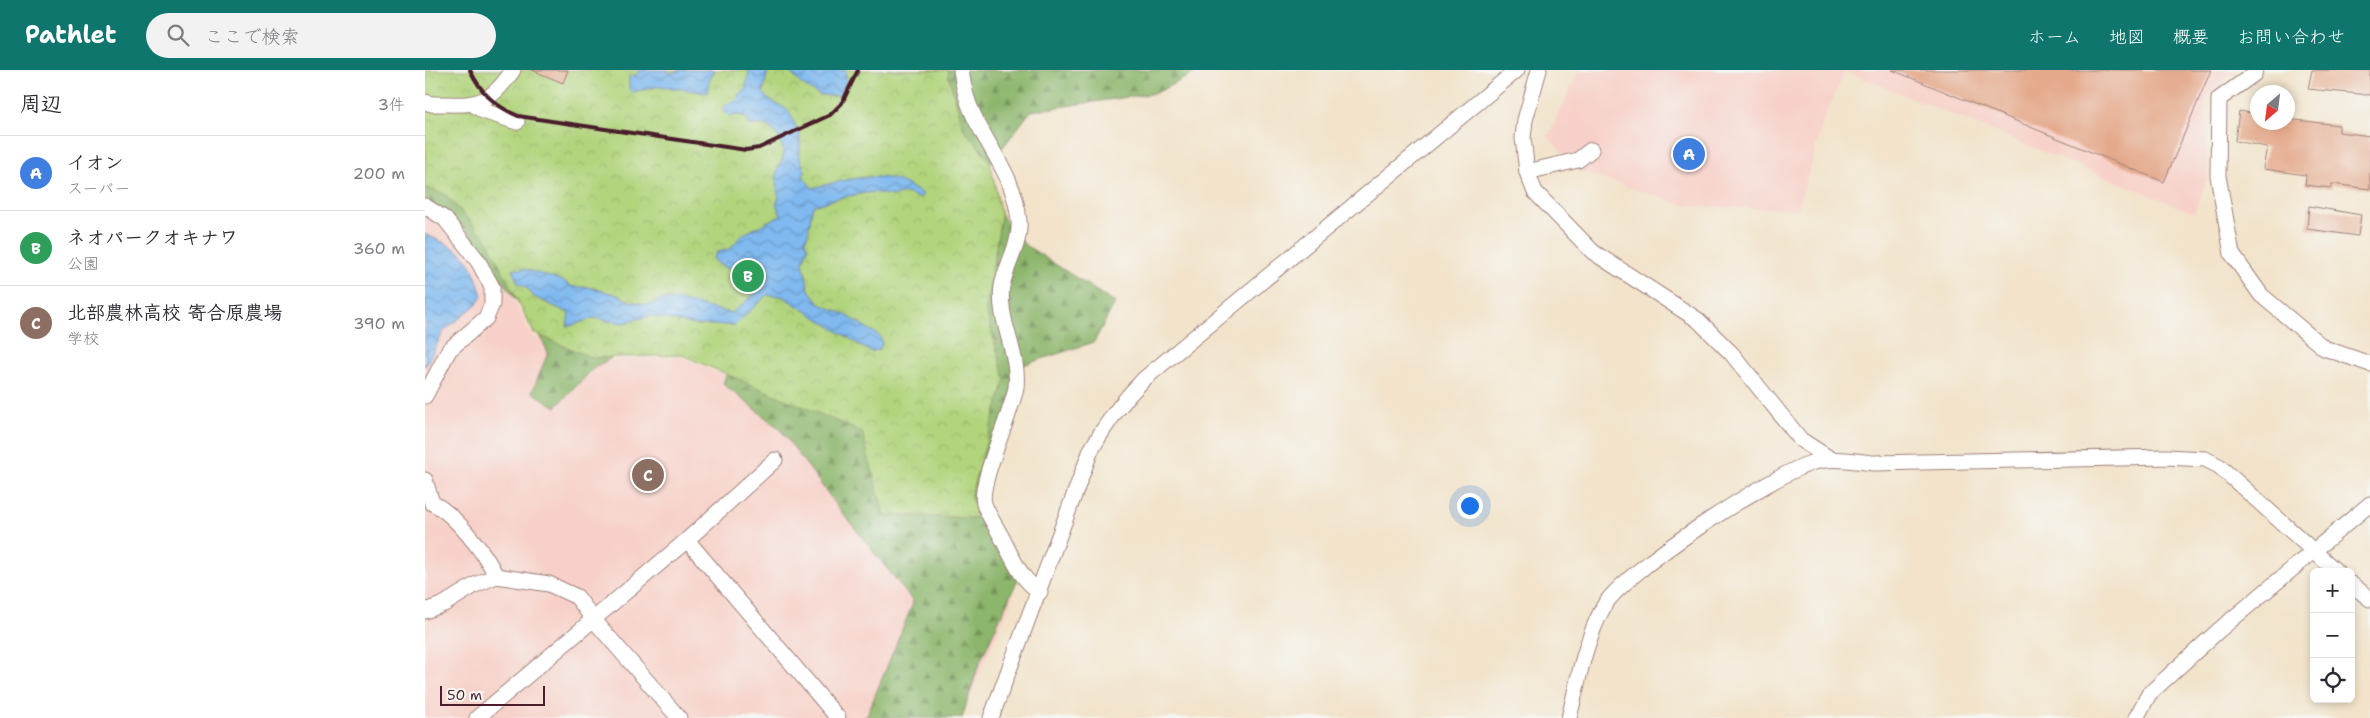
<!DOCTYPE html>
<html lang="ja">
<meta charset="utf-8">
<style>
:root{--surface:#fff;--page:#f2f2f3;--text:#2b2b33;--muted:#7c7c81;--line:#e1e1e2;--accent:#0f766e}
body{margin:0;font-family:"Shantell Sans","Klee One",sans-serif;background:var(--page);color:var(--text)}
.controls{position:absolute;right:15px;bottom:15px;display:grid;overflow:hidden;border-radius:8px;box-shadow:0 2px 8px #0003}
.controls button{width:45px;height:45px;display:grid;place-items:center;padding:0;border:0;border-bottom:1px solid var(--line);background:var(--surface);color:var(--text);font:25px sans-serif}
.compass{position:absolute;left:1825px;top:15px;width:45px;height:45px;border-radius:50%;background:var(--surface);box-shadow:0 2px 8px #0003;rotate:208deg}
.scale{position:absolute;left:15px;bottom:12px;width:105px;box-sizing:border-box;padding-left:5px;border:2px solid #4a1f2b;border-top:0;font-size:14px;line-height:18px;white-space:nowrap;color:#4a1f2b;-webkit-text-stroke:4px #f6f6f2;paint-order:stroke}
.you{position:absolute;left:1044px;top:435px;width:18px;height:18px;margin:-12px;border:4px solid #fff;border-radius:50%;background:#1a73e8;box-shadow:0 0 0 8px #1a73e833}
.badge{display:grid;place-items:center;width:32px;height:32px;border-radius:50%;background:var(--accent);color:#fff;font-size:16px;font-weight:700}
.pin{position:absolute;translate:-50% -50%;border:2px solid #fff;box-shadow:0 1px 5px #0006}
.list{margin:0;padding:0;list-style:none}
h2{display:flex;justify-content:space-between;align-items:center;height:65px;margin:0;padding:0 20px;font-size:21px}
h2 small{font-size:16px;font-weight:400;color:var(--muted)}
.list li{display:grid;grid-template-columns:32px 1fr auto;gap:15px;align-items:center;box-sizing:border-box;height:75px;padding:0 20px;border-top:1px solid var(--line)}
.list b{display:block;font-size:19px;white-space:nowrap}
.list p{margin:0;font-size:16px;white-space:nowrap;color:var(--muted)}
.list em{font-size:16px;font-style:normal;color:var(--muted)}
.icon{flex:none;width:28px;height:28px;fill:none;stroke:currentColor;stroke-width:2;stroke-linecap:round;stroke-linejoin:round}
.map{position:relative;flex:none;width:1945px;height:648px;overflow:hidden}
header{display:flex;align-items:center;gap:30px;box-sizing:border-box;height:70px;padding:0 25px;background:var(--accent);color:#fff}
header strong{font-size:24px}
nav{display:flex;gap:28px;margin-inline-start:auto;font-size:18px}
.search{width:350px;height:45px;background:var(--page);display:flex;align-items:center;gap:12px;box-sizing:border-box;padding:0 18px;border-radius:28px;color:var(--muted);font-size:19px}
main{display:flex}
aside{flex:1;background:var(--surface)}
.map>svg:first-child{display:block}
.built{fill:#f7d1c9}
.forest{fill:url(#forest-firs);stroke:#6b6a4c}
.park{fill:url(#park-crowns);stroke:#7e7a54}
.water{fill:url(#water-waves);stroke:#646c8e}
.building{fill:#e4a88a}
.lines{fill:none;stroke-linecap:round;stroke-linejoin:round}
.minor-casing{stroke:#9e817a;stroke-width:17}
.minor{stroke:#fff;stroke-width:15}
.rail{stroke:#4a1f2b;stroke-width:4}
</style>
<header>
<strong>Pathlet</strong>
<div class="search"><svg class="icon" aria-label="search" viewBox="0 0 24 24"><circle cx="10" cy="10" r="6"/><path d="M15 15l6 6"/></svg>ここで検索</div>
<nav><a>ホーム</a><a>地図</a><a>概要</a><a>お問い合わせ</a></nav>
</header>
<main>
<aside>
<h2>周辺<small>3件</small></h2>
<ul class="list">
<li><span class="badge" style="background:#3f7fe0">A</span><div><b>イオン</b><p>スーパー</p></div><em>200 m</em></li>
<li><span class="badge" style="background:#2e9e5b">B</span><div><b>ネオパークオキナワ</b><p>公園</p></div><em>360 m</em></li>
<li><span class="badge" style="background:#8d6e63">C</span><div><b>北部農林高校 寄合原農場</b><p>学校</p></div><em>390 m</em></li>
</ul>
</aside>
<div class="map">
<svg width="1945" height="648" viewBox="0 0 1945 648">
<defs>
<pattern id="forest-firs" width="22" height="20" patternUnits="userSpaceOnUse" patternTransform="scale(1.25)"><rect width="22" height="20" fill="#8cb66c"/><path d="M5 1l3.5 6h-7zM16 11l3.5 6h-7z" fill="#749359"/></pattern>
<pattern id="park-crowns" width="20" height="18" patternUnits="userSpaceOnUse" patternTransform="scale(1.25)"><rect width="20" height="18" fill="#b1d47c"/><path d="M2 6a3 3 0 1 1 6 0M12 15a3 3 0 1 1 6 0" fill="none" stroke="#9ab66b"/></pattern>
<pattern id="water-waves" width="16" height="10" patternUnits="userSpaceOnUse" patternTransform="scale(1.25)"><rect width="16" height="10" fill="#7fb9f0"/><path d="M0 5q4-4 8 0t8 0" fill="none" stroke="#6a96c3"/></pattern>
</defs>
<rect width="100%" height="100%" fill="#f6f6f2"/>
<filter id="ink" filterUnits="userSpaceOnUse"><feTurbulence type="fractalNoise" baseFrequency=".02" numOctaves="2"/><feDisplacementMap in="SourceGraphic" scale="10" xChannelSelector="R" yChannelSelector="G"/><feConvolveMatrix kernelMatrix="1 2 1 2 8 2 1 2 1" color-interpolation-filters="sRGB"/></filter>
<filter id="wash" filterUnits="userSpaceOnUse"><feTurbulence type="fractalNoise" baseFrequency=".0096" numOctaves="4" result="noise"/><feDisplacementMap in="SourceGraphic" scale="20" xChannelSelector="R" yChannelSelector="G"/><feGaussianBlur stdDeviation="1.12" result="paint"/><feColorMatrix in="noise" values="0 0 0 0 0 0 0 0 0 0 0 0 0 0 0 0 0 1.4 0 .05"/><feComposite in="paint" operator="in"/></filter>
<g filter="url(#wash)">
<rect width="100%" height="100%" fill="#f2e3ca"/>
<g class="built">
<path d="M1154,0H1811L1781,27L1782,109L1769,143L1420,1L1400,46L1373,139L1262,136L1154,101L1123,67Z"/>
<path d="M0,121L61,172L107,266L167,291L256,287L435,363L560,451L588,528L535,648H0Z"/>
</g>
<path class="forest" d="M456,0H775L731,23L606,41L551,112L599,174L690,233L669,272L598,295L551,427L593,509L554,594L537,648H438L442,645L488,533L487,530L412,436L355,359L298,314L316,262L217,270L169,298L131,337L107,322L123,283L113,260L40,158L0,147V38Z"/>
<path class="park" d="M0,0H524L523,5L539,59L565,91L576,145L561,241L580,310L545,427L558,448L459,445L437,362L257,285L168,288L109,263L62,170L20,124L0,118Z"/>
<g class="water">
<path d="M215,0H241L246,3L257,0H290L284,11L282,23L235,16L208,22L204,19V7L211,5Z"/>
<path d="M322,0H343L338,22L343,29L363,40L375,65V89L380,101L378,106L387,118C413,112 447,101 474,111C482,114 490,120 498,124L495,128L481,123L468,126L448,122L417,127L388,136C384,148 386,160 380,171L383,178L378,192L384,220L395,234L421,245L455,266L457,273L455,279L446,282L357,226L342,225L310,255H272L224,246L198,253L168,248L142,257L144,243L109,227L102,218L93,213L87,199H100L138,211L148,217H163L193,225L204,231L224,235L237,229H248L306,243C315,238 338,217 344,207C324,194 302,207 288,188L292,182L305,179L317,165L356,145L351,134L354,128C352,119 350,110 352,101C353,96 357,92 358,87C359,74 352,59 339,55C334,54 329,56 324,55L323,49L315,45L304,46L298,40L301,34L312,31L314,24L320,21L324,1Z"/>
<path d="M363,0H420L422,10L414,26L394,25L376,14Z"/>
<path d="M0,164C40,182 45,183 57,226L51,235L19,261L0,297Z"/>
</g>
<g id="blocks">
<g class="building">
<path d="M107,0H143L138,13Z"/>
<path d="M1467,0H1786L1739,112Z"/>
<path d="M1887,0H1945V25L1883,19Z"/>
<path d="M1814,41L1832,44V52H1862V49L1914,55V62L1945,66V119L1907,114L1906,118L1880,115L1881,105L1838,99L1842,77L1810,71Z"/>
<path d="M1884,136L1936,145L1933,166L1882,159Z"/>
</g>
</g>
</g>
<g filter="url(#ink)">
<use href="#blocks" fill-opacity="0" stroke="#9e817a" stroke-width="1"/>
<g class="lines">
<defs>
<g id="minor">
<path d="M536,0C538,15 541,30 548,44C565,81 590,107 594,151C596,174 581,194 577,216C572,251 595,283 591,317C587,344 553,413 559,434C564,447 574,461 580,474C590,493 597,510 615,522"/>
<path d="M1114,0L1100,50L1098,68L1102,102L1110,122L1168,182L1273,250L1307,284L1376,370L1404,388"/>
<path d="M1830,0L1829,4L1794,29L1793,106L1807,184L1836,225L1899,278L1945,294"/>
<path d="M0,32L7,34C50,34 62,39 88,0"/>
<path d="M48,34L58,41L92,52"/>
<path d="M1102,102L1153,90L1166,80"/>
<path d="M0,136L20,149L53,191L67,217V234L61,248L24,280L0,326"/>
<path d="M0,410L7,433C29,443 61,484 71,506"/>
<path d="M262,470L413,648"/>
<path d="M1926,514L1945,529"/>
<path d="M0,541L19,534L50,515L71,506L124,514L152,527L168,549L254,648"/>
<path d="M52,648L262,470L350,390"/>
<path d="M566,648L666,380C681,353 697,331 719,309L1092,0"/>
<path d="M1144,648C1153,611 1160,570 1179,536C1198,502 1346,406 1386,393C1406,386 1428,391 1449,393L1741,387L1780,389L1794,396L1912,502"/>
<path d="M1711,648L1724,624L1793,561L1945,434"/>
</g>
</defs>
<use href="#minor" class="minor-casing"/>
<use href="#minor" class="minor"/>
<path class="rail" d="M45,0C56,23 70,36 93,46L321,80L334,78L405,45L417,33L433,0"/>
</g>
</g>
</svg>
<div class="controls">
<button>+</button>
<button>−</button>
<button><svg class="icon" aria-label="locate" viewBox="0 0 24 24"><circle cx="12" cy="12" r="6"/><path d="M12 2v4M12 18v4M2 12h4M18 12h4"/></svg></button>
</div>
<svg class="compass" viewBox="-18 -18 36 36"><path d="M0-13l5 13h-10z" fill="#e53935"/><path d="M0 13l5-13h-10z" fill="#7c7c81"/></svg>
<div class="scale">50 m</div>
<div class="you"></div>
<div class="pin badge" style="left:1264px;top:84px;background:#3f7fe0">A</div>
<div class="pin badge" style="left:323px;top:206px;background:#2e9e5b">B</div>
<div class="pin badge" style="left:223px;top:405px;background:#8d6e63">C</div>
</div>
</main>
